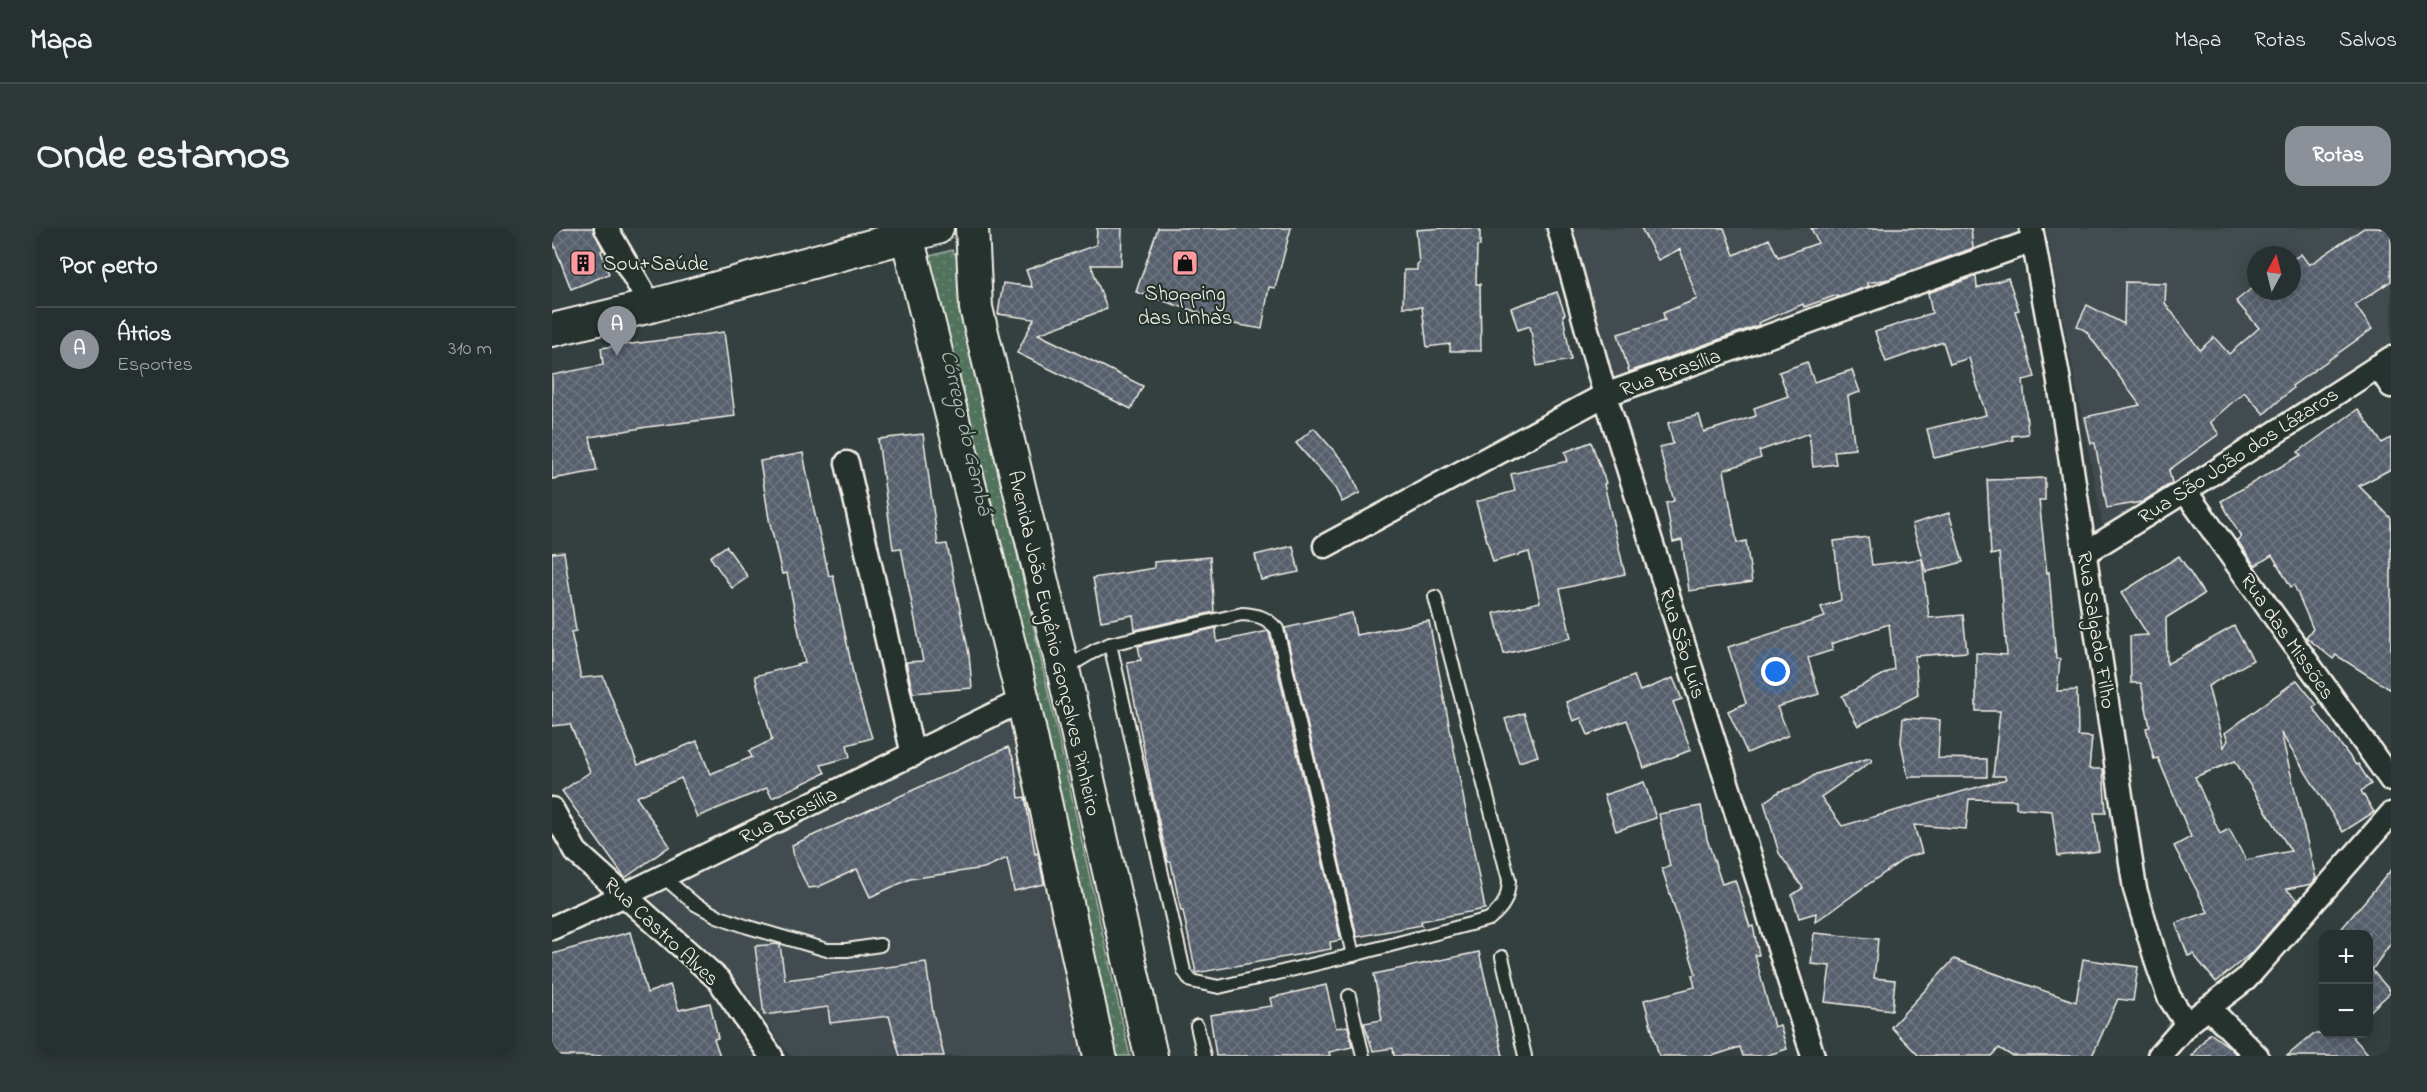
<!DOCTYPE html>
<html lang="pt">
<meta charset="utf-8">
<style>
:root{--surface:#273030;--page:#2f3838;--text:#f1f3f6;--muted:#a4a9ab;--line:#434b4c;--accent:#8c9099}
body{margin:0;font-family:"Indie Flower",sans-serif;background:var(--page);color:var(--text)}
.controls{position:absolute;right:18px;bottom:18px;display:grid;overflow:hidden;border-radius:12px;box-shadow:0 3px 15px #0003}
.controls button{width:54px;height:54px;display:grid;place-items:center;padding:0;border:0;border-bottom:2px solid var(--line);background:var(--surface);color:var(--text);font:30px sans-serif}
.compass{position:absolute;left:1695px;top:18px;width:54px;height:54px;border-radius:50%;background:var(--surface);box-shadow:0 3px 15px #0003;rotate:7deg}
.you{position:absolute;left:1224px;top:444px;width:21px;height:21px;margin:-15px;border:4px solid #fff;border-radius:50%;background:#1a73e8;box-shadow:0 0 0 9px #1a73e833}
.badge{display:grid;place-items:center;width:39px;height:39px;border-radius:50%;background:var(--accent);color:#fff;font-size:20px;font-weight:700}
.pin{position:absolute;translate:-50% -50px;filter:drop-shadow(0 2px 3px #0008)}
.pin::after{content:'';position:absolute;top:32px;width:21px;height:18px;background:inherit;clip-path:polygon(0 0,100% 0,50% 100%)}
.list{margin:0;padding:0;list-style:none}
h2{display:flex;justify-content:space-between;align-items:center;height:78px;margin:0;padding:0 24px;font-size:26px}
h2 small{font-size:20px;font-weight:400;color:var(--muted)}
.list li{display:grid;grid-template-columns:39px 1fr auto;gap:18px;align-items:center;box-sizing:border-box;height:84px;padding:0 24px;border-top:2px solid var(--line)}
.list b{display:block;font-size:22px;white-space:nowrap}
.list p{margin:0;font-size:20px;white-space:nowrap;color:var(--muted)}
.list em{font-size:20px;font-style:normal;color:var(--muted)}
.map{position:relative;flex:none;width:1839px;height:828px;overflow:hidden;border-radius:18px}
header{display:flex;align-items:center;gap:36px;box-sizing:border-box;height:84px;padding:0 30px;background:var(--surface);border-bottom:2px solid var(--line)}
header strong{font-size:28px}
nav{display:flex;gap:33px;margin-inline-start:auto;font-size:21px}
.intro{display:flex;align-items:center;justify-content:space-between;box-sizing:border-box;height:144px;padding:0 36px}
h1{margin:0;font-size:42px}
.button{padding:15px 27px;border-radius:18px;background:var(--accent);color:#fff;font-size:21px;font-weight:700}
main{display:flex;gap:36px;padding:0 36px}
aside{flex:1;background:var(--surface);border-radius:18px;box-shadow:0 3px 15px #0003}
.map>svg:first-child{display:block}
.built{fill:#424c50;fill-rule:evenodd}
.green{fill:url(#green-dots);stroke:#a2b2a2;stroke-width:1.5}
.building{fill:url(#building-cross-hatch);stroke:#f4f1e8;stroke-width:1.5;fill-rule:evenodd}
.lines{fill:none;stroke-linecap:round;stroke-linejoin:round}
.lane-casing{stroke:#f4f1e8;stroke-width:16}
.street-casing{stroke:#f4f1e8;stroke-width:27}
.secondary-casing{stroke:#f4f1e8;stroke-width:36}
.lane{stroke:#26332d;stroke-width:12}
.street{stroke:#26332d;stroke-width:22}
.secondary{stroke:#26332d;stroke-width:32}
.labels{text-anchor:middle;stroke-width:4.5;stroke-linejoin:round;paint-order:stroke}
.poi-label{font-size:21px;fill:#f4f1e8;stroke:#26332d;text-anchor:start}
.street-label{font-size:21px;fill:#f4f1e8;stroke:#26332d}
.water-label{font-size:22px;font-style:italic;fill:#aebab6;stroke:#26332d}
</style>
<header>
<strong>Mapa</strong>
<nav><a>Mapa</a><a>Rotas</a><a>Salvos</a></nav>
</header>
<div class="intro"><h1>Onde estamos</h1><a class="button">Rotas</a></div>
<main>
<aside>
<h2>Por perto<small></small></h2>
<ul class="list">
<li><span class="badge">A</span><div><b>Átrios</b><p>Esportes</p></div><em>310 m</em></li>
</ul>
</aside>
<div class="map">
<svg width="1839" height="828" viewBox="0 0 1839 828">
<defs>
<pattern id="green-dots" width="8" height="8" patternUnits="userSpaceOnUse" patternTransform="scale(1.5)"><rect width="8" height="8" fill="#51725c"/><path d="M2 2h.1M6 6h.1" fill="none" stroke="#6b8773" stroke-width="1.8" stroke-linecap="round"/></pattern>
<pattern id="building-cross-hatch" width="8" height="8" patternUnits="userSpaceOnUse" patternTransform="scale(1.5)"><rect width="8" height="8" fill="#565e6c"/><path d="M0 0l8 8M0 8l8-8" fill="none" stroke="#6f7681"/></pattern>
</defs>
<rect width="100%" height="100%" fill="#344040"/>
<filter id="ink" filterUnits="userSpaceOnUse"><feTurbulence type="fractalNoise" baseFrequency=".0167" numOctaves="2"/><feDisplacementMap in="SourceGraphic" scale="12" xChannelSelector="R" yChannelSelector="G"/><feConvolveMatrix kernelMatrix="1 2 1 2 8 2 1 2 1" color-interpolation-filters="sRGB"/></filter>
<g filter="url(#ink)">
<g class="built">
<path d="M1020,0H1465L1468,10L1062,157Z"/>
<path d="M1494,0H1839V116L1551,299ZM1704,27H1740V63H1704Z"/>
<path d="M462,490L538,828H238L185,752L97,670Z"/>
</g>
<path class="green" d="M400,22L407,32L435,192L578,828H554L367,31Z"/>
<g class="building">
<path d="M13,0H41L51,22L49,23L57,46L19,61L0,11V5Z"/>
<path d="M545,0H570L569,37H539L555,81L486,106L591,158L579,181L465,125L482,91L446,86L451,55L480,59L474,42L544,17Z"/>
<path d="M606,0H739L723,60L717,59L710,101L682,96L584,64Z"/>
<path d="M892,0H928V18H925L924,56H928L929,123H898V116L875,119L870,79H851L852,42H865V36L867,35L864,2Z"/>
<path d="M1089,0H1172L1182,27L1217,11L1226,29L1266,15L1259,0H1419L1421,20L1337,51L1315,55L1317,58L1285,69V67L1252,79L1251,76L1206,95L1207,97L1077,144L1066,106L1113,92L1111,85L1145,71L1128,21L1106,32Z"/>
<path d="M1812,0H1839V53L1803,77L1820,101L1740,158L1741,160L1712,186L1692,164L1658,194L1667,206L1617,242L1620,255L1590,274L1555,280L1543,215H1539L1533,189L1588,177L1534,103L1525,98L1535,77L1572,96L1573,54L1614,55L1613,75L1648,122L1662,109L1677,126L1707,100L1684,73L1704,57V63H1740V32L1749,26L1757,37Z"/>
<path d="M1424,48L1425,60L1456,50L1467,82L1463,83L1483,149L1471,152L1476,206L1460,208L1461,212L1382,230L1375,201L1434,187L1417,130L1398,136L1391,114L1334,134L1323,104L1380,85L1376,65Z"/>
<path d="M1005,64L1013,86L1011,87L1019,132L985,138L978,98L966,102L959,80Z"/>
<path d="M172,104L183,188L95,199L38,209L45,243L0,251V147L51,137L49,120Z"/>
<path d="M1255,134L1262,154L1300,142L1308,164L1296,168L1303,221L1282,223L1284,236L1261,239L1257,205L1207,223L1209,230L1172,242L1185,315L1194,313L1200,354L1137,363L1130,312L1121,314L1114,275L1122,273L1107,219L1121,216L1116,195L1147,187L1152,204L1204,188L1202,180L1236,168L1227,144Z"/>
<path d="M1806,181L1830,215L1839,210V241L1807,258L1839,290V462L1784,427L1781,431L1754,409L1761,401L1742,357L1739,359L1720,327L1703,338L1685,312L1689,309L1669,273L1749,227L1746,224Z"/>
<path d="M762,200L796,239L808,265L790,274L783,260L744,215Z"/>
<path d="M371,206L386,317L395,316L417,426L420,460L361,465L354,434L371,433L349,320L341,321L326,211Z"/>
<path d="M1039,214L1054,255L1052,256L1073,346L1008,361L1019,410L952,426L942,385L988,374L977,324L941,334L924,274L963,263L959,246L1016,233L1013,224Z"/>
<path d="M251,225L263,287L277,348L281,347L303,455L320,510L295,517L298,529L269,537L273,545L220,570L215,560L145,589L129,550L84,569L118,618L73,650L10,563L38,544L18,496L0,498V325L12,324L24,403L19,404L29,450L51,448L86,537L145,513L158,546L200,529L197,523L220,512L203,448L253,435L235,345L230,346L217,291L208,233Z"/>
<path d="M1493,250V272H1487L1495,345L1497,344L1504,431H1508L1505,463L1525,462L1526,508L1540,509L1537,541H1551L1554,585H1542L1547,623L1506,628L1500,583L1464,580V572L1417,571L1414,601L1362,597L1370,625L1355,629L1263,694L1264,685L1247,690L1240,667L1251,660L1227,625L1212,574L1228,563L1248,557L1264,546L1318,530L1320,533L1269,569L1290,598L1454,551L1453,548H1441L1448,483H1424V425L1455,427L1447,325L1439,327L1435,252Z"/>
<path d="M1397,285L1411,334L1374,344L1360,296Z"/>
<path d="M1316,309L1320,337L1370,331L1377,390L1411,387L1415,424L1363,428L1366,467L1306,498L1290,468L1342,441L1337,396L1279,416L1281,422L1256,430L1267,466L1225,479L1237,507L1195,525L1176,483L1194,475L1176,419L1273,389L1269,379L1289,372L1282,313Z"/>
<path d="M174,318L196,349L180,360L158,329Z"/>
<path d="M741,318L747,344L709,352L703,327Z"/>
<path d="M1627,328L1652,366L1614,390L1615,436L1682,398L1701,432L1656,458L1672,519L1676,512L1673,505L1745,452L1765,477L1761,480L1804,537L1806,536L1819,556L1809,563L1822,584L1791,604L1729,505L1764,650L1760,656L1734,661L1746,672L1699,725L1664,754L1641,726L1636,728L1624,695L1656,684L1622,618L1639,609L1606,530L1602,531L1594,500L1598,499L1589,455H1579L1578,408L1596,407L1569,365ZM1683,533L1739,623L1694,632L1677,601L1668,606L1643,549Z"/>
<path d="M658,329L662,384L583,402L581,387L549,393L541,350L602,340V334Z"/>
<path d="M800,385L804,407L877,393L933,681L869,693L870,697L805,709L733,400Z"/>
<path d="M664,400L665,414L716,403L717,405L789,712L778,714L779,721L644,745L631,683H629L619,634H616L600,563L575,434L589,432L586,418Z"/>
<path d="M1082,448L1088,463L1121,450L1130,471L1121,474L1139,522L1092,540L1075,492L1036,507L1029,490L1021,493L1014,474Z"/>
<path d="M972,485L986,528L967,534L953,491Z"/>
<path d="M1351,490L1388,492L1386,530L1435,531V549H1356L1349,514Z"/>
<path d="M456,519L462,532L467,570L473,569L483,626L486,625L492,656L462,663L455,630L432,640L358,651L318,669L305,641L266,659L256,660L242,630L240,617Z"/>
<path d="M1092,554L1104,590L1064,603L1052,567Z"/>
<path d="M1149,578L1155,611L1170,656L1183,652L1198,699L1201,698L1207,727H1203L1222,799L1228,797L1235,821L1213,828H1191L1188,819L1160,828H1107L1092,772L1143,759L1140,747L1144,746L1110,641L1118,638L1107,586Z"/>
<path d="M1839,642V715L1820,742L1839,764L1816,785V706H1785Z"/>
<path d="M78,704L95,765L118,757L127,782L158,775L166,810L162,811L168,828H0V726Z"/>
<path d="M1262,705L1326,711L1322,750L1343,752L1340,782L1273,774L1278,738L1259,736Z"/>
<path d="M225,716L228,717L233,752L374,734L381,785L392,828H348L337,788L278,795L276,779L212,787L203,718Z"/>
<path d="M927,724L951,828H842L841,820L821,823L812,795L830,792L822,746Z"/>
<path d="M1402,731L1524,774L1531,731L1586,739L1581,773L1566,771L1540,828H1460L1447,820L1440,828H1367L1339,799Z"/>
<path d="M774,757L784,800L796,798L800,819L777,824L778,828H664L658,787L720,778L718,770Z"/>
<path d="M1658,805L1677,819L1686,828H1639Z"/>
<path d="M1761,806H1798L1818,828H1735Z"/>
</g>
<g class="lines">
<defs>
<g id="lane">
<path d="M558,416L632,743L639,753L667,759L801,727L937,691C952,679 956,671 957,652L883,369"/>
<path d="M512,441L544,422L558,416L690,386C706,387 714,389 725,401L801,727"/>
<path d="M110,648L143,676L165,688L196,699L275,722H295L328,717"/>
<path d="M950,729L973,828"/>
<path d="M797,768L811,828"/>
<path d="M645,798L652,828"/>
</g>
<g id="street">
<path d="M54,0L99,78"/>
<path d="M1007,0L1053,167L1261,828"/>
<path d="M1479,0L1506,148L1583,661L1606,738L1617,769L1635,796"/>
<path d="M1826,138L1839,158"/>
<path d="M295,235L361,527"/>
<path d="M1633,263L1839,552"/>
<path d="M773,318L1053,167L1481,13"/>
<path d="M1533,325L1633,263L1839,130"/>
<path d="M0,581L24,624L167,752L219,828"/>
<path d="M0,700L73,667L471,472"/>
<path d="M1657,780L1705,828"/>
<path d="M1607,828L1635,796L1694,751L1839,586"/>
</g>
<g id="secondary">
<path d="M420,0L424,80L511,441L599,828"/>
<path d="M355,8L471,472L548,828"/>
<path d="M0,102L99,78L385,0"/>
</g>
</defs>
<use href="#lane" class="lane-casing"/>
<use href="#street" class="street-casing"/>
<use href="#secondary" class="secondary-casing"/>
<use href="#lane" class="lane"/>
<use href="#street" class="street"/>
<use href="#secondary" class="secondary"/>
</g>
</g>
<defs>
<symbol id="building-square" viewBox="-11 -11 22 22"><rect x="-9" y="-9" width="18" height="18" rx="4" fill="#ff9aa2" stroke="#26332d"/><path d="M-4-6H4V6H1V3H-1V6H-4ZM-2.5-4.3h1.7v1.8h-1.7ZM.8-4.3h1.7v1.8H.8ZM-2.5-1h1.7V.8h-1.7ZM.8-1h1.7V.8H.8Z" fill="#111"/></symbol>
<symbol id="shop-square" viewBox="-11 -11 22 22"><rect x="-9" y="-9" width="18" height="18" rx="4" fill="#ff9aa2" stroke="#26332d"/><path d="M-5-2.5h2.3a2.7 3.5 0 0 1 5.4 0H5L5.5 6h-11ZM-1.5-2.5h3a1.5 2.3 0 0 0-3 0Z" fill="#111"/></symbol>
</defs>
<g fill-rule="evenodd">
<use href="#building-square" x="16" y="20" width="30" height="30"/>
<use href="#shop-square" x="618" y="20" width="30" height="30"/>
</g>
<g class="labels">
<g class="poi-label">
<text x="51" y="42">Sou+Saúde</text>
<text x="633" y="72" text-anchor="middle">Shopping<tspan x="633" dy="24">das Unhas</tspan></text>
</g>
<g class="street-label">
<text transform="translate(1118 144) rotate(-20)" y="7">Rua Brasília</text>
<text transform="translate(1686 227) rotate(-33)" y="7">Rua São João dos Lázaros</text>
<text transform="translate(1545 402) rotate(81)" y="7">Rua Salgado Filho</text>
<text transform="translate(1736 408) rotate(55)" y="7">Rua das Missões</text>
<text transform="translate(503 415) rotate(77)" y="7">Avenida João Eugênio Gonçalves Pinheiro</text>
<text transform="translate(1131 415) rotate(73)" y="7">Rua São Luís</text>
<text transform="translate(236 587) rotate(-26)" y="7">Rua Brasília</text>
<text transform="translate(110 703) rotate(43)" y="7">Rua Castro Alves</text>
</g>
<g class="water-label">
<text transform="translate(416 204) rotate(77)" y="8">Córrego do Gambá</text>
</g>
</g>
</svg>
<div class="controls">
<button>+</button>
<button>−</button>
</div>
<svg class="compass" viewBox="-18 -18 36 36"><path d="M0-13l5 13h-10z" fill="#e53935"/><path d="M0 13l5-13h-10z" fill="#a4a9ab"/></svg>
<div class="you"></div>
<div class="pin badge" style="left:65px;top:128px">A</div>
</div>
</main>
